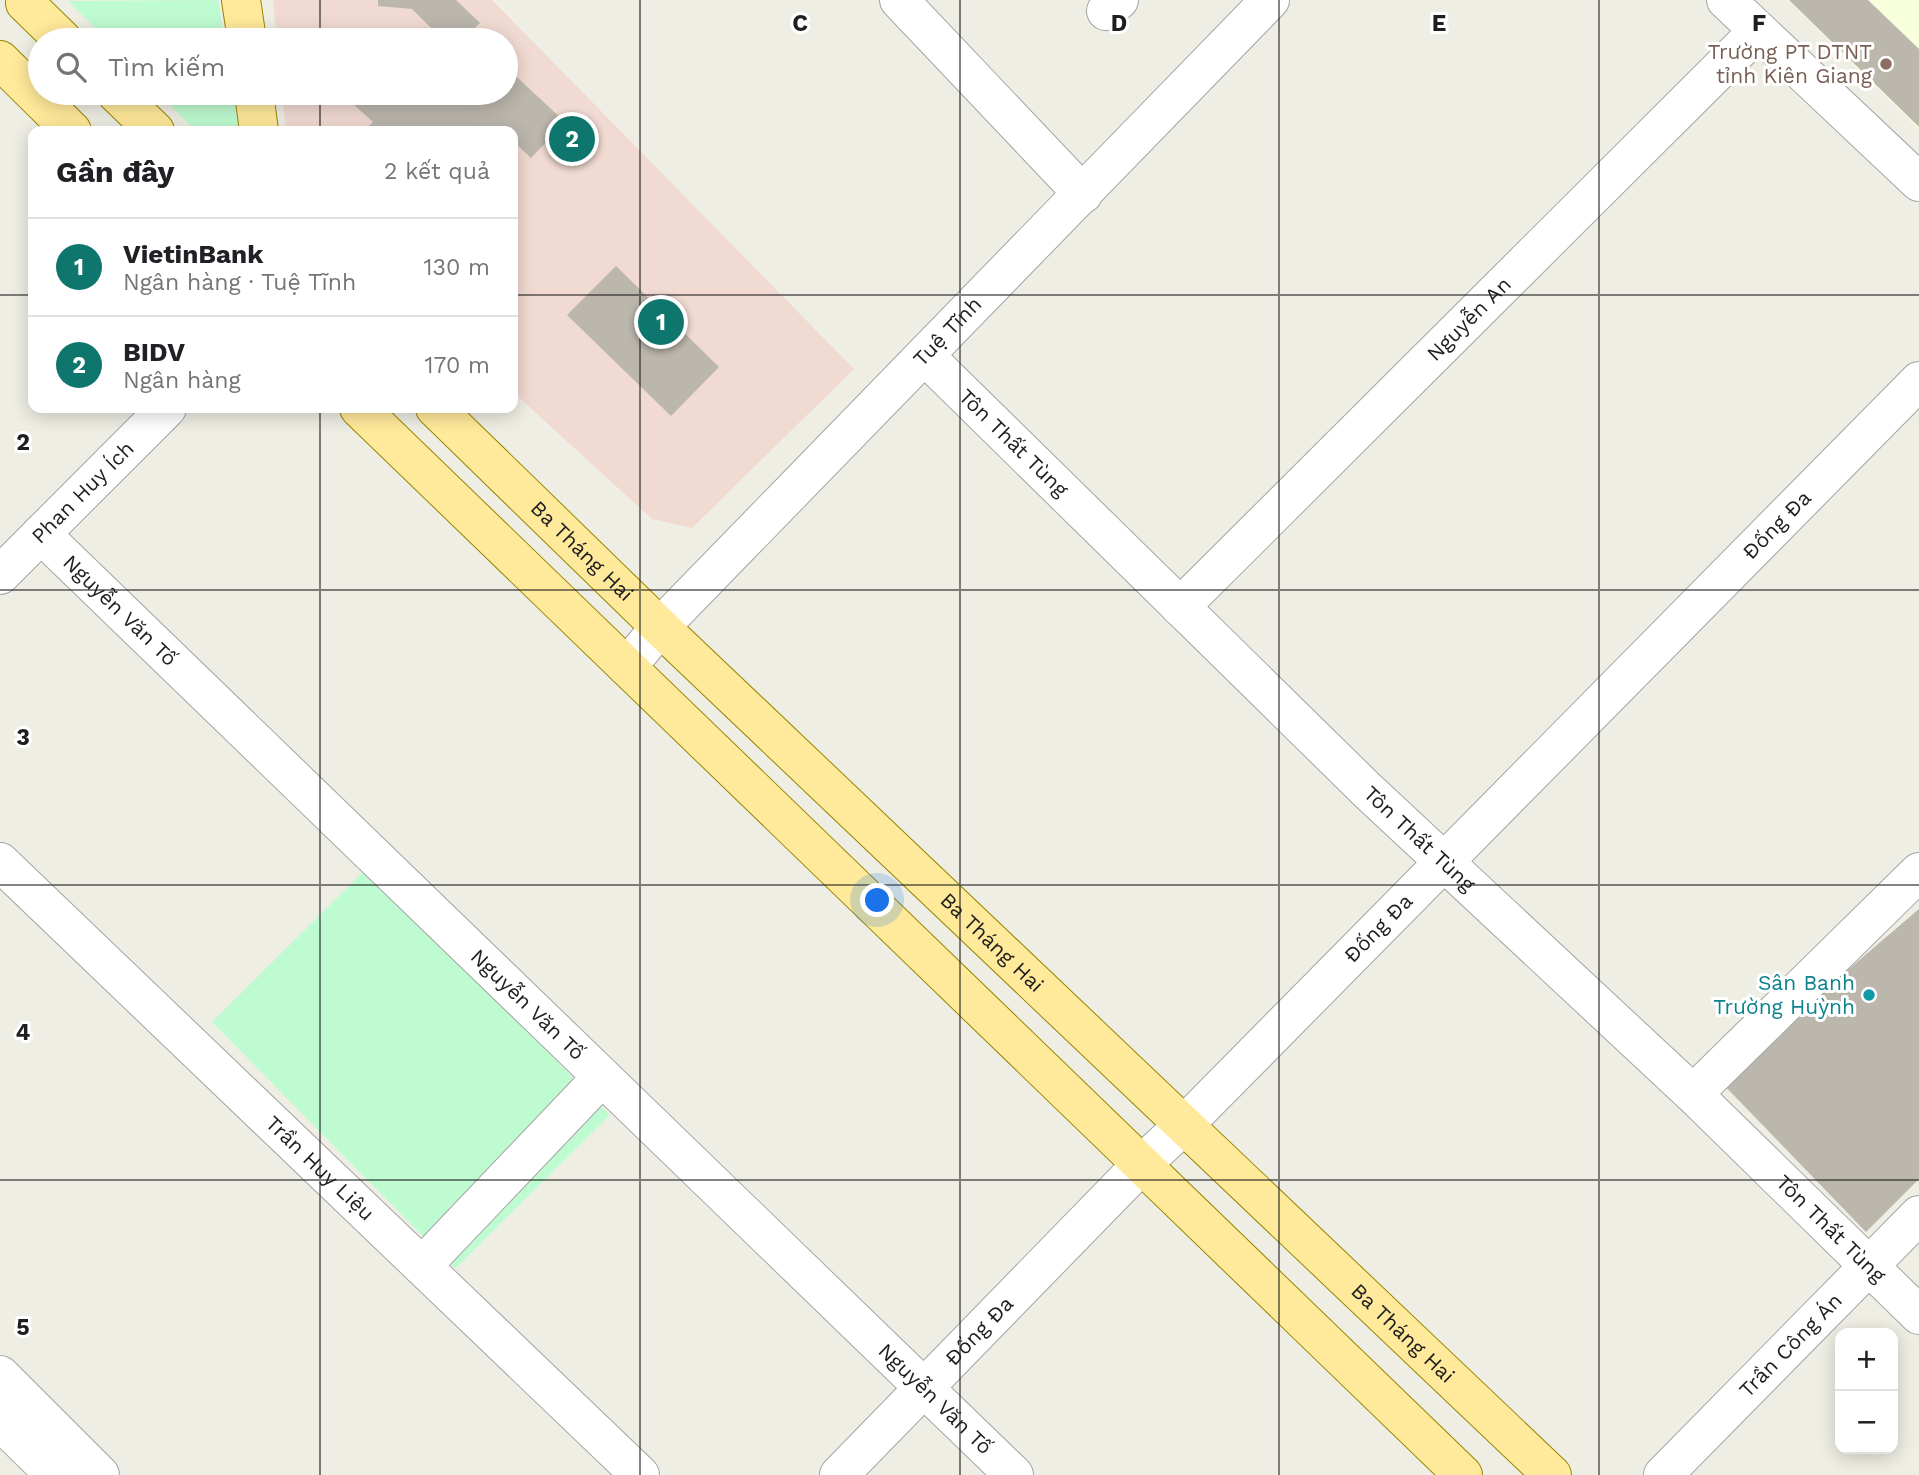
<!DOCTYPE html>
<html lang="vi">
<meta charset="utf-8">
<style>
:root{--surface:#fff;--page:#f2f2f2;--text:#202124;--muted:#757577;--line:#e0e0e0;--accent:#0f766e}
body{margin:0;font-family:"Work Sans",sans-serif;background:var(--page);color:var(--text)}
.controls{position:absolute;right:21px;bottom:21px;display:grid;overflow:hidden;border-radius:14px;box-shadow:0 4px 18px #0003}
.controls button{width:63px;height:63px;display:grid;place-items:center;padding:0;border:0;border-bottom:2px solid var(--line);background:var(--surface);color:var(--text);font:35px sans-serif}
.you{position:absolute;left:878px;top:901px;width:24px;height:24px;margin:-18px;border:5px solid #fff;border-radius:50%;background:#1a73e8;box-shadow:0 0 0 10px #1a73e833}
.badge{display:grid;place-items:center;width:46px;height:46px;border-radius:50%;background:var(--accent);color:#fff;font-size:23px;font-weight:700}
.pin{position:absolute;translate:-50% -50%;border:4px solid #fff;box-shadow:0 2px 7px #0006}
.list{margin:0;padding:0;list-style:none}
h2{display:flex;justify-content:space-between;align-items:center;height:91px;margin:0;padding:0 28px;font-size:30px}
h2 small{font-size:23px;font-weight:400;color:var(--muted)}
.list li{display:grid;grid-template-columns:46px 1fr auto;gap:21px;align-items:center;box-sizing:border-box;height:98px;padding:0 28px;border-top:2px solid var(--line)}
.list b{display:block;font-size:26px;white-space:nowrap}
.list p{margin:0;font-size:23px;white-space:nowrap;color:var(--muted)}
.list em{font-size:23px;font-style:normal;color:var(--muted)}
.icon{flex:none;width:38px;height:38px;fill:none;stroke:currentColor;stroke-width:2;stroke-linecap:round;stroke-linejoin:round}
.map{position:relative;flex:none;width:1919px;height:1475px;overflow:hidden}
.search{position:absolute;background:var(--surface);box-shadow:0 4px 18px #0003;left:28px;top:28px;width:490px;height:77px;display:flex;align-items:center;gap:18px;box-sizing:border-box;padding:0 24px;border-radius:38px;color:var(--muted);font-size:26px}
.panel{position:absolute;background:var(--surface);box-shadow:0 4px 18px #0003;left:28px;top:126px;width:490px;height:287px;border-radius:14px}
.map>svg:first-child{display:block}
.commercial{fill:#f1dad2}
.education{fill:#f8ffdd}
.park{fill:#bffbd1}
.building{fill:#bcb7ad}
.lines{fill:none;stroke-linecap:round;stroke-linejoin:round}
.minor-casing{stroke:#a5a5a5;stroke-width:40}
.major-casing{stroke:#988700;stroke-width:40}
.minor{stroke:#fff;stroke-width:38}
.major{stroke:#ffe99a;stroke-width:38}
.grid{fill:none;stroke:#1e1e1e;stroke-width:2;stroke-opacity:0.55}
.education-dot{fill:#8d6e63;stroke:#fff;stroke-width:2.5}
.culture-dot{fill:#0f9aa8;stroke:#fff;stroke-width:2.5}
.labels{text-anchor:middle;stroke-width:6;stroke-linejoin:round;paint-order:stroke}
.education-label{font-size:21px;fill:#785e54;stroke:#fff;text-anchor:end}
.street-label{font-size:21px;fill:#1e1e1e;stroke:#fff}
.culture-label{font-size:21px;fill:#0d838f;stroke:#fff;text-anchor:end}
.grid-label{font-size:23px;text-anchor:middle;font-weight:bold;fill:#1e1e1e;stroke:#fff;stroke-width:6;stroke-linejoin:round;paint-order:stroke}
</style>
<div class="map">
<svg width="1919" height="1475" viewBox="0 0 1919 1475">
<rect width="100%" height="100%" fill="#efeee4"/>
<path class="commercial" d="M273,0H492L854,369L692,528L652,519L513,392V131H286L282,93H506V40H277Z"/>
<path class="education" d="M1788,0H1919V129Z"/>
<g class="park">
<path d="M218,0L225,40H107L68,1Z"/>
<path d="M158,93H233L240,131H196Z"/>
<path d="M367,868L610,1115L455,1269L212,1022Z"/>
</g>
<g class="building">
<path d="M378,0H456L480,23L462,40H443L412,9L378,6Z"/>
<path d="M1789,0H1868L1919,49V127Z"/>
<path d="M425,27L439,40H412Z"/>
<path d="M506,67L565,122L531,158L513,141V131H503L495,125L501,131H364L373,122L352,103L362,93H506Z"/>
<path d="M616,266L719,367L671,416L567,315Z"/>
<path d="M1919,909V1179L1866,1232L1719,1080Z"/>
</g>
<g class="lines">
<defs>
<g id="minor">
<path d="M899,0L1083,194"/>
<path d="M1726,0L1919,182"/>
<path d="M1106,11L1119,0"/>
<path id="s1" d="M925,356L1368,791L1693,1094L1919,1315"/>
<path id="s2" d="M41,534L1014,1475"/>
<path id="s3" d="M0,575L167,408"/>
<path id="s4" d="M1180,607L1758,31"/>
<path id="s5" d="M627,667L660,627L1270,0"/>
<path id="s6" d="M0,862L640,1475"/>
<path d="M1693,1094L1919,872"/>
<path d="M422,1266L602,1077"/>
<path d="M0,1375L100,1475"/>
<path d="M0,1421L55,1475"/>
<path id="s7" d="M839,1475L1142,1164L1184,1125L1919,381"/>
<path id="s8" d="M1663,1475L1919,1215"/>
</g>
<g id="major">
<path d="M241,0L247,40"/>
<path d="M25,3L63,40"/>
<path d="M0,60L72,131"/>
<path d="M116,93L155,131"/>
<path d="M254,93L259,131"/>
<path d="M359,408L1463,1475"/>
<path id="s9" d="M435,408L660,627L1552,1475"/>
</g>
</defs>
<use href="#minor" class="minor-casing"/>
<use href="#major" class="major-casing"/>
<use href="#minor" class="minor"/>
<use href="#major" class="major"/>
</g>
<path class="grid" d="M320,0V40M640,0V1475M960,0V1475M1279,0V1475M1599,0V1475M320,93V131M0,295H33M513,295H1919M320,408V1475M0,590H1919M0,885H1919M0,1180H1919"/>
<circle class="education-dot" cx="1886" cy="64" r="7"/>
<circle class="culture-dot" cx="1869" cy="995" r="7"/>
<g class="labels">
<g class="education-label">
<text x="1872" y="59">Trường PT DTNT<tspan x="1872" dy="24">tỉnh Kiên Giang</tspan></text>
</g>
<g class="street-label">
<text dy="7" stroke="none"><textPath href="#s4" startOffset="408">Nguyễn An</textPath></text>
<text dy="7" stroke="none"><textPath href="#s5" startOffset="464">Tuệ Tĩnh</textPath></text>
<text dy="7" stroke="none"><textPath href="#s1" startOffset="124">Tôn Thất Tùng</textPath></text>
<text dy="7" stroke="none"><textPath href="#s3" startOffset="117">Phan Huy Ích</textPath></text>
<text dy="7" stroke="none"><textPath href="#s7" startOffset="1335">Đống Đa</textPath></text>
<text dy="7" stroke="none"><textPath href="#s9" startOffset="205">Ba Tháng Hai</textPath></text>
<text dy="7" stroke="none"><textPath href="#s2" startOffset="110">Nguyễn Văn Tố</textPath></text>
<text dy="7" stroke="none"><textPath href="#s1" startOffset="691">Tôn Thất Tùng</textPath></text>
<text dy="7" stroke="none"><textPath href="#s7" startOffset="768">Đống Đa</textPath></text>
<text dy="7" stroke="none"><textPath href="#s9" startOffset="772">Ba Tháng Hai</textPath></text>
<text dy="7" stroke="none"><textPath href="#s2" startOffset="677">Nguyễn Văn Tố</textPath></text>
<text dy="7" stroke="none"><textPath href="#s6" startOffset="443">Trần Huy Liệu</textPath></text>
<text dy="7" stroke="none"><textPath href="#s1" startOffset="1258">Tôn Thất Tùng</textPath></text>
<text dy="7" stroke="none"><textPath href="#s7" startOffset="201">Đống Đa</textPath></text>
<text dy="7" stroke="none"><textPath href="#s9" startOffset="1339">Ba Tháng Hai</textPath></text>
<text dy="7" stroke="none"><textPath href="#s8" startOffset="182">Trần Công Án</textPath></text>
<text dy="7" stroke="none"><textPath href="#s2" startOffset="1244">Nguyễn Văn Tố</textPath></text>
</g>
<g class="culture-label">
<text x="1855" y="990">Sân Banh<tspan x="1855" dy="24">Trường Huỳnh</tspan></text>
</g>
</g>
<g class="grid-label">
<text x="800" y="31">C</text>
<text x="1119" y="31">D</text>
<text x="1439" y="31">E</text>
<text x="1759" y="31">F</text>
<text x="23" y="450">2</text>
<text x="23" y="745">3</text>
<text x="23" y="1040">4</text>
<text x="23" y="1335">5</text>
</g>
</svg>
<div class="controls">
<button>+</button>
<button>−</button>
</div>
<div class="you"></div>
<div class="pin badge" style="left:661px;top:322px">1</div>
<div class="pin badge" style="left:572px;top:139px">2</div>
<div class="search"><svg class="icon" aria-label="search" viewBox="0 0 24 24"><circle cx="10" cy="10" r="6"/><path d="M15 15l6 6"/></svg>Tìm kiếm</div>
<section class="panel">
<h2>Gần đây<small>2 kết quả</small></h2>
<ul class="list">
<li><span class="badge">1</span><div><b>VietinBank</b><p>Ngân hàng · Tuệ Tĩnh</p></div><em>130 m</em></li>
<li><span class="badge">2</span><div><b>BIDV</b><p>Ngân hàng</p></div><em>170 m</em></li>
</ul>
</section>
</div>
